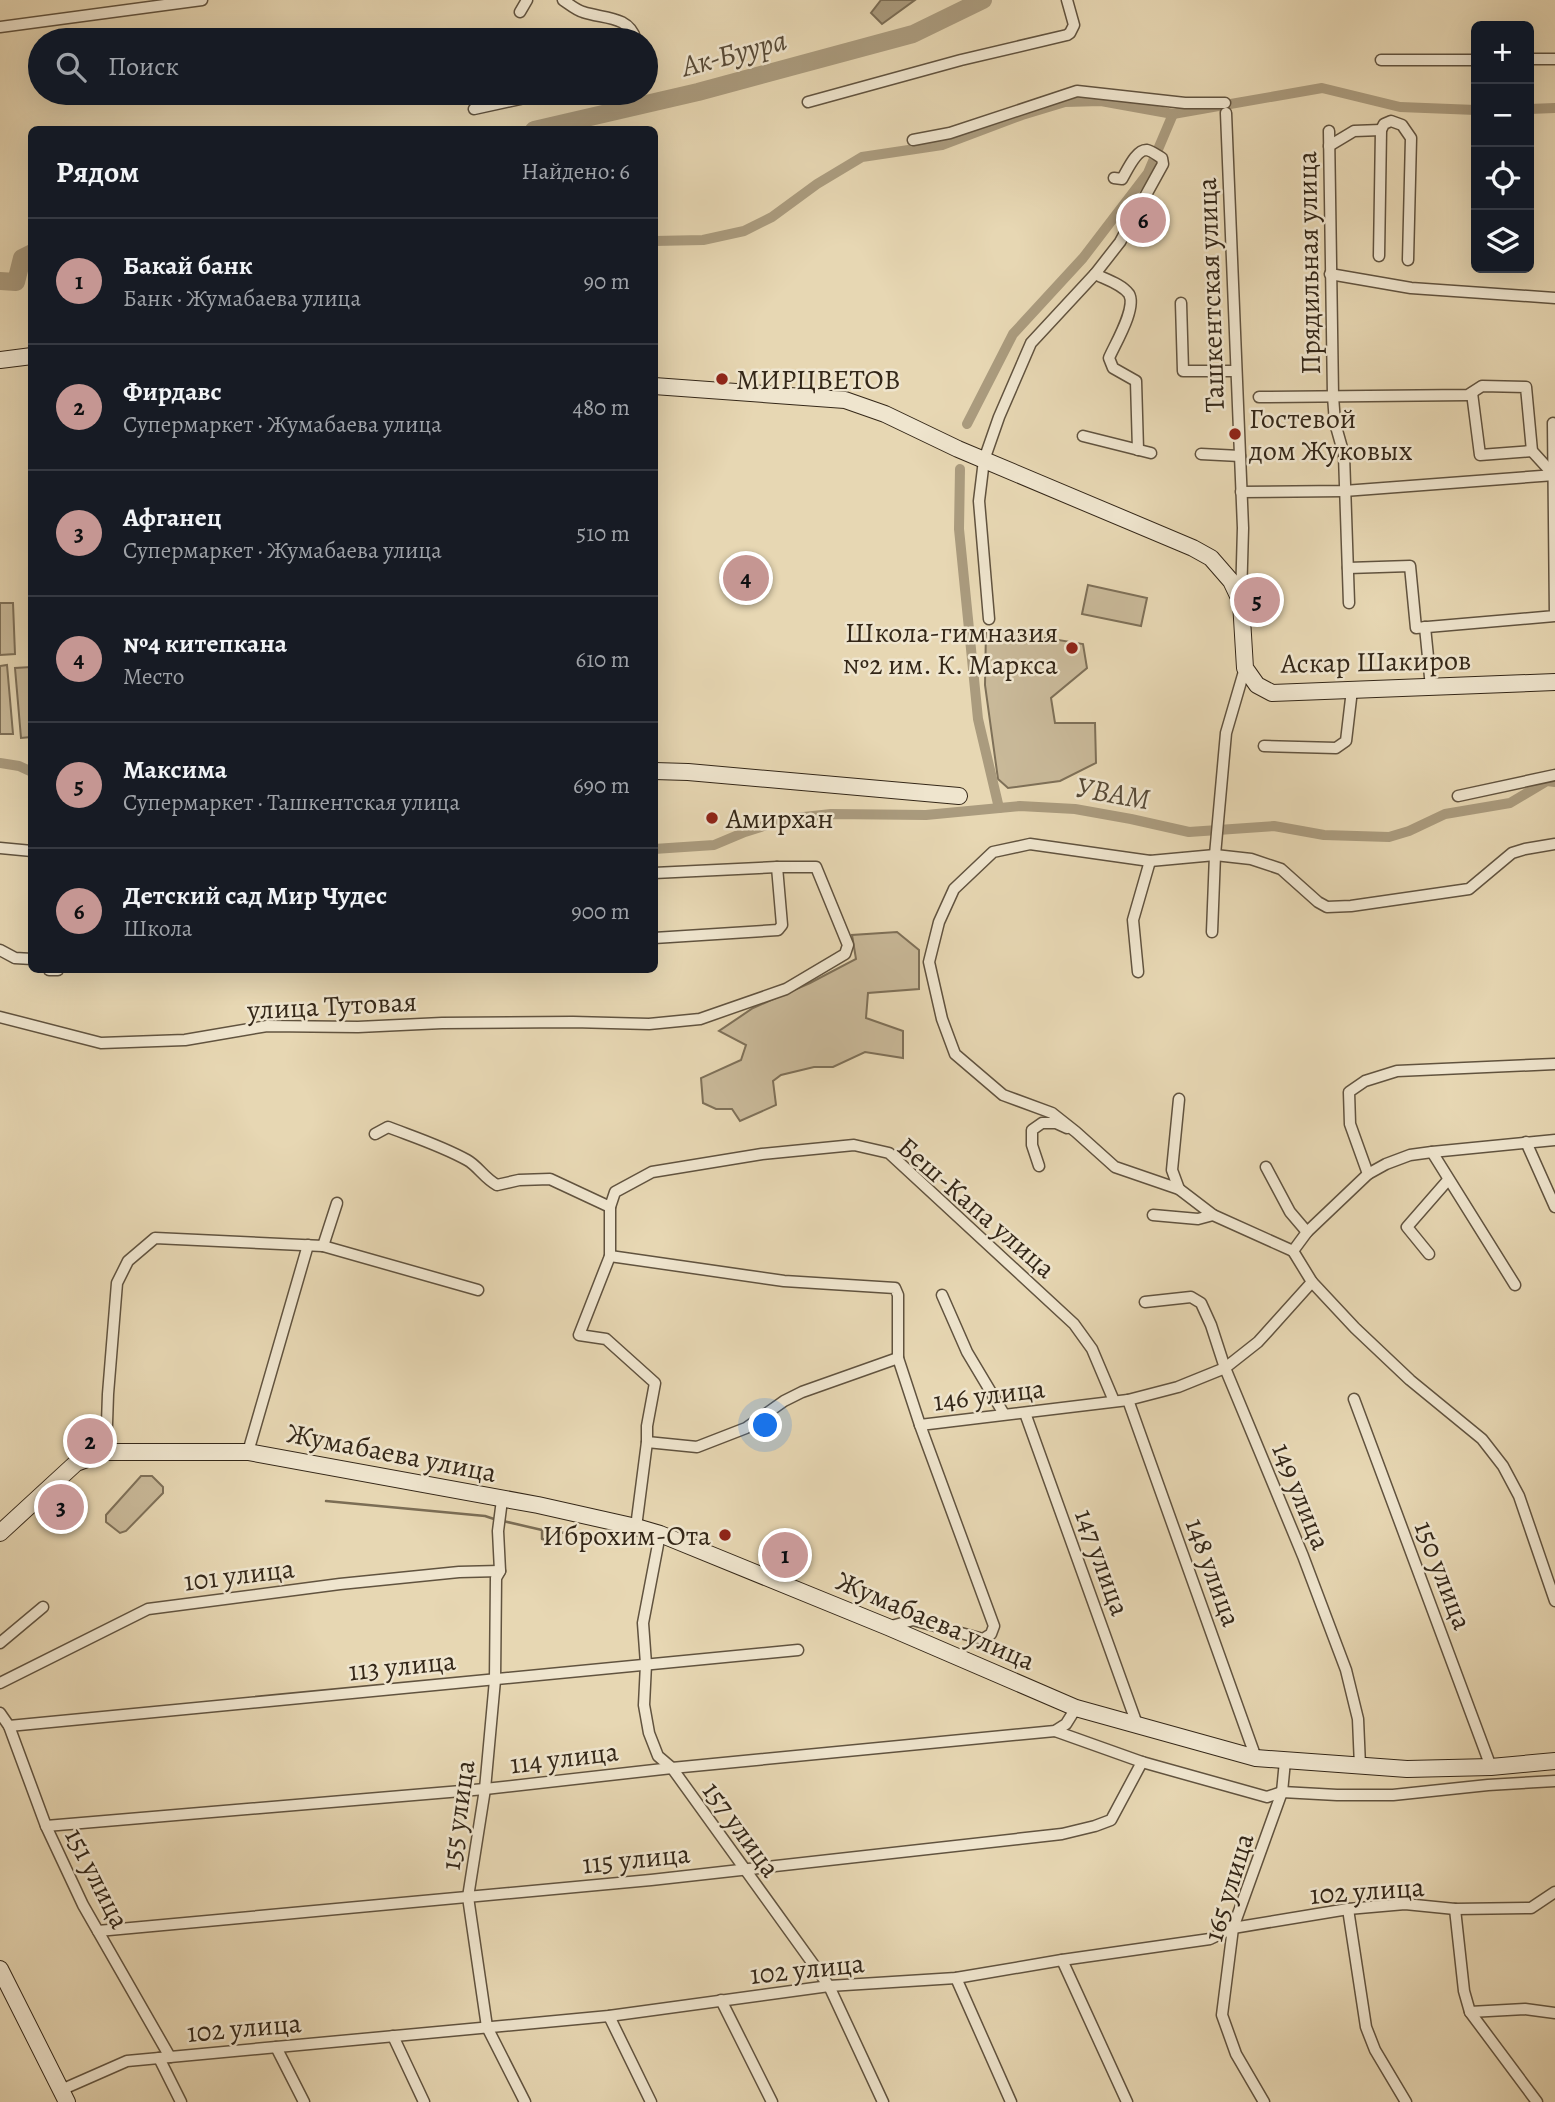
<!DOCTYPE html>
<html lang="ru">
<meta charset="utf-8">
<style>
:root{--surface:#171b24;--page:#242831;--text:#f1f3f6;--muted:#9ea1a6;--line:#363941;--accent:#c59692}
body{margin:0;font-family:Alegreya,serif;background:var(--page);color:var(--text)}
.controls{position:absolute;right:21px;top:21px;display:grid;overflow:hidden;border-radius:10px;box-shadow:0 7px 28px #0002}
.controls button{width:63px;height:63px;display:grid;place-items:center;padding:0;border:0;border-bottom:2px solid var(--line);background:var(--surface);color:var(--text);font:35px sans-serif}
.you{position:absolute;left:766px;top:1426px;width:24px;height:24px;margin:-18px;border:5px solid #fff;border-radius:50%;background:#1a73e8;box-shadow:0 0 0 10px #1a73e833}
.badge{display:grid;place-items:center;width:46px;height:46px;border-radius:50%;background:var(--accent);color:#111;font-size:23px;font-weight:700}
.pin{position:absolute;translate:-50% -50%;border:4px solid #fff;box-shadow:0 2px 7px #0006}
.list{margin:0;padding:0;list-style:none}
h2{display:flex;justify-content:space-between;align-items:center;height:91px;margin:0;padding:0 28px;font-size:30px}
h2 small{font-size:23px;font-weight:400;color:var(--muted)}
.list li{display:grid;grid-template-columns:46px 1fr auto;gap:21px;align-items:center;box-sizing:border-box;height:126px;padding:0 28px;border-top:2px solid var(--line)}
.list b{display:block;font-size:26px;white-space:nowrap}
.list p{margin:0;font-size:23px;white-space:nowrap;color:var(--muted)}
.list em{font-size:23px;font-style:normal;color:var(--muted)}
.icon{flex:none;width:38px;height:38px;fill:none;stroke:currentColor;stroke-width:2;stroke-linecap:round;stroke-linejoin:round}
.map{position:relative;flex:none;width:1555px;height:2102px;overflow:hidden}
.search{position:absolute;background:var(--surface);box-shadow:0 7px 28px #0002;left:28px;top:28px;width:630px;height:77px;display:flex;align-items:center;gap:18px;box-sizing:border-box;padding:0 24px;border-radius:38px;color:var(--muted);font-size:26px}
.panel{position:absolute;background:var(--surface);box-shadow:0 7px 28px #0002;left:28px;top:126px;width:630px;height:847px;border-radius:10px}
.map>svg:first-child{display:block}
.green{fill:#c9b999;stroke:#7e7058;stroke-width:2}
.water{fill:#aa9b7e;stroke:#7b6d55;stroke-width:2}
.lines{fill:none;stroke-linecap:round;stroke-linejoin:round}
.stream{stroke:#7b6d55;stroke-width:2.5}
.canal{stroke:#aa9b7e;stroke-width:10}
.river{stroke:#aa9b7e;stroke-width:18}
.street-casing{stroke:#61533f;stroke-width:13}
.secondary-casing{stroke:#342718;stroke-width:18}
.street{stroke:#efe5ce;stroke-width:10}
.secondary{stroke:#efe5ce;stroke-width:16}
.poi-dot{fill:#8f2418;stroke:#efe5ce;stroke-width:2.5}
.labels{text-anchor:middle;stroke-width:5;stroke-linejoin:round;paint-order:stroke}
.street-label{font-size:28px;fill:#342718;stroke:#efe5ce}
.poi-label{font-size:28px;fill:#342718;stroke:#efe5ce;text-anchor:start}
.water-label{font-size:30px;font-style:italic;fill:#574a37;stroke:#efe5ce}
</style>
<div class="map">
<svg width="1555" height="2102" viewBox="0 0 1555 2102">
<rect width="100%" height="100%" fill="#e7d7b3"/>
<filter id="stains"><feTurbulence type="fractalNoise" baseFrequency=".00286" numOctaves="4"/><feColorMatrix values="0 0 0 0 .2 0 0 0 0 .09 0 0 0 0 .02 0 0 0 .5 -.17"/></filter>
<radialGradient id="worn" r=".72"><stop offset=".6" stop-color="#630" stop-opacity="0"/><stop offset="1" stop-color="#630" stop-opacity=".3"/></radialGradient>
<g class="green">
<path d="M1088,585L1147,598L1141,626L1082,614Z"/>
<path d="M0,603H13L15,654L0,655Z"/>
<path d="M986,628L1083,644L1087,668L1051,698L1055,723H1095L1096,763L1060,781L1008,788L998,779L985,685Z"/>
<path d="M7,665L13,734H0V666Z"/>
<path d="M31,667V737L21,738L15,668Z"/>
<path d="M897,932L919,950V989L868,993L866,1018L903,1031V1058L865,1052L833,1067H814L781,1075L773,1081L776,1105L740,1121L732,1109H716L703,1103L701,1078L741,1060L746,1045L719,1031L753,1008L810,983L856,959L852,935Z"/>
<path d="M141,1476H152L163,1487V1493L126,1531L120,1533L106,1522V1515Z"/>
</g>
<path class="water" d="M881,0H915L882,24L871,13Z"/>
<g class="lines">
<g class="stream">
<path d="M326,1501L485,1516L497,1520"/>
<path d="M503,1521L542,1530V1539L551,1540L555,1531L579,1536L595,1543"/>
</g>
<g class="canal">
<path d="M1529,109L1555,108"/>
<path d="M654,241L703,240L744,231L772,217L817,184L862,157L942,145L1022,115L1065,102L1101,101L1173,114L1322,88L1400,107L1476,110"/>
<path d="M967,424L1013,334L1083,258L1148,173L1173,114"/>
<path d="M960,469L959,529L978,719L999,808"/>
<path d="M0,763L19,766L32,772"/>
<path d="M654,849L714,845L745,832L786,819L831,814L926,815L1020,806L1075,809L1131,819L1189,832L1274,826L1324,835L1389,837L1409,831L1445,814L1510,803L1547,781L1555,782"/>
</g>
<g class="river">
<path d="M534,130L698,92L913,34L983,0"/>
<path d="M0,281L16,282L22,258L32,253"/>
</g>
<defs>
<g id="street">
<path d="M563,0C569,4 576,10 583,12C603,19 629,15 636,40"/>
<path d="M520,12L527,0"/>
<path d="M0,27L202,0"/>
<path d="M1529,59H1555"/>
<path d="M1381,60H1476"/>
<path d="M808,102L961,60L1067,35L1070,33L1074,25L1067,0"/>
<path d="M474,109L548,93"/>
<path d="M1226,113L1243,528L1241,599"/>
<path d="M1329,131L1333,396L1335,423L1344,455L1349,603"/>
<path d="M913,140L950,133L1077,91L1185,103H1225"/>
<path d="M1329,146L1354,131L1381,130"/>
<path d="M1379,256L1381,130L1384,124L1391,121L1402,125L1411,138L1408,260"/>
<path d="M1095,274C1105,279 1122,284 1129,294C1137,308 1115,344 1109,358L1113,368L1136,381L1138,450"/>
<path d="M1330,274L1411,288L1555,298"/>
<path d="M1181,303L1183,371H1236"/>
<path d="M1472,393L1480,455L1532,451"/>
<path d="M1259,397L1468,395L1482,386L1526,387L1532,451L1554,475"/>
<path d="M1083,436L1151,453"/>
<path d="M1201,454L1240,456"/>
<path d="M1241,492L1344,491L1555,475"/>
<path d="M1348,568L1410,566L1416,628L1555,616L1553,423"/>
<path d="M989,619L979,501L984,460L999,417L1031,343L1095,274L1120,242L1163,164L1162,158C1158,156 1152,151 1147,150C1136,149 1127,171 1122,179L1114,178"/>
<path d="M1425,627L1431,687"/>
<path d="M1264,746L1336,748L1346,741L1352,690"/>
<path d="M1458,796L1555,775"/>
<path d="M0,848L32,851"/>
<path d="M654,873L777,867"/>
<path d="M1212,932L1215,855L1226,733L1245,668"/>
<path d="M0,950L15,958L32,959"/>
<path d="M49,970H58"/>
<path d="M1138,972L1133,920L1150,861"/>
<path d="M0,1017L101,1043L185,1040L267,1026L358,1027L442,1023L573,1022L649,1024L700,1019L786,989L845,954L848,945L816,867H777L782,925L778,930L654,938"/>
<path d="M1179,1099L1172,1170L1179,1189"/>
<path d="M375,1134L388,1127C414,1137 442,1146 467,1160C478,1166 484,1178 497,1185L519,1180L550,1179L610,1207"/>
<path d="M1526,1142L1555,1207"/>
<path d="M1432,1152L1515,1285"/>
<path d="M1039,1166L1032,1145V1130L1042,1123H1056L1067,1128"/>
<path d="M1266,1167L1290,1212L1307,1232"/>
<path d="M1368,1174L1350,1124L1349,1092L1365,1081L1397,1071L1555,1064"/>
<path d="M1153,1215L1198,1219L1213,1215"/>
<path d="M323,1246L337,1203"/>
<path d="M1293,1251L1213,1215L1179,1189L1115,1167L1076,1132L1052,1113L1003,1095L955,1054L942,1019L929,962L939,922L954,889L993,852L1030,844L1150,861L1215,855L1251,859L1281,869L1318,902L1327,907L1351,906L1469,889L1512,853L1525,849L1555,844"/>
<path d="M1293,1251L1312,1282L1355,1328L1410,1380L1482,1439L1503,1466L1519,1496L1555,1601"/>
<path d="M1293,1251L1307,1232L1368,1174L1386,1164L1410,1155L1432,1152L1555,1140"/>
<path d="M1429,1254L1407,1227L1448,1180"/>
<path d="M610,1256L784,1281L895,1288L898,1295V1358L920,1425"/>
<path d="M942,1295L967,1352L1004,1414"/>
<path d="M1145,1302L1191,1297L1201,1303L1211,1325L1225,1368L1303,1556L1346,1670L1358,1719L1360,1766"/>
<path d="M1354,1399L1491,1767"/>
<path d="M1128,1400L1256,1758"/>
<path d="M1025,1413L1138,1727"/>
<path d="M647,1442V1426L655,1383L606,1339L579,1335L610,1256V1207L615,1192L652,1172L762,1154L854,1145L889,1153L1074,1324L1092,1349L1114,1401"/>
<path d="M106,1452L108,1394L117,1283L128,1261L155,1238L323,1246L478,1290"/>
<path d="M248,1452L308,1245"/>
<path d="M502,1500L498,1531L500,1571L496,1578L495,1680L485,1789L468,1897L487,2027L525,2102"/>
<path d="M636,1527L647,1442L697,1447L746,1428L784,1401L802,1392L898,1358"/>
<path d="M660,1534L643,1623L646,1664L644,1705L649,1733L658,1756L672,1768L829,1986L883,2102"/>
<path d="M888,1627L913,1620L983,1639L991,1634L994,1626L920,1425L1128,1400L1178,1387L1225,1368L1258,1342L1312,1282"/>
<path d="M0,1643L43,1607"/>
<path d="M0,1683L148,1609L340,1584L459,1572L500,1571"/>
<path d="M0,1713L9,1726L46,1826L83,1905L170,2057"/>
<path d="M9,1726L798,1650"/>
<path d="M1055,1731L1142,1762L1267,1797L1282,1792L1337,1795H1393L1488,1785L1555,1781"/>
<path d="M46,1826L485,1789L672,1768L1055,1731L1066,1724L1076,1708"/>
<path d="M1348,1909L1366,2027L1375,2050L1406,2102"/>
<path d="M1455,1909L1464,1991L1470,2012L1537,2102"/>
<path d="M98,1931L651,1880L1062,1834L1095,1826L1111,1820L1142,1762"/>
<path d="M1062,1960L1127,2102"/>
<path d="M956,1978L1011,2102"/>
<path d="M721,2000L772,2102"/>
<path d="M1470,2012L1525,2009L1555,2013"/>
<path d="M609,2016L651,2102"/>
<path d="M393,2036L424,2102"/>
<path d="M276,2047L304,2102"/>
<path d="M159,2058L181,2102"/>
<path d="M61,2090L127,2061L609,2016L829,1986L956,1978L1062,1960L1210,1939L1233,1928L1348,1909L1405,1904L1455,1909L1531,1908L1555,1892"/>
<path d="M1264,2102L1236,2054L1222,2015L1233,1928L1282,1792L1285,1761"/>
</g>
<g id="secondary">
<path d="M0,360L32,356"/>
<path d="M654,386L845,400L885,414L958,449L1193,548L1211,558L1231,581L1241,602L1245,668L1257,685L1272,693L1555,682"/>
<path d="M654,771L688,772L959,796"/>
<path d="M0,1533L76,1463L106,1452H248L538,1505L636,1527L660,1534L888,1627L1076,1708L1256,1758L1407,1769L1491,1767L1555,1761"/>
<path d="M0,1969L67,2102"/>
</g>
</defs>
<use href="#street" class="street-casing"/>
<use href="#secondary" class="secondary-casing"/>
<use href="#street" class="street"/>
<use href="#secondary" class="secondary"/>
</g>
<g class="poi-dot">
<circle cx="722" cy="379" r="7"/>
<circle cx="1235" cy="434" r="7"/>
<circle cx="1072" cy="648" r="7"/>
<circle cx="712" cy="818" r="7"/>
<circle cx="725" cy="1535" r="7"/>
</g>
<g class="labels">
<g class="street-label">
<text transform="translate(1308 263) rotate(-91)" y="10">Прядильная улица</text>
<text transform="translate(1210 295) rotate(-92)" y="10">Ташкентская улица</text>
<text transform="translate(1376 661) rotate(-1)" y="10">Аскар Шакиров</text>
<text transform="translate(332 1005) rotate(-3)" y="10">улица Тутовая</text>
<text transform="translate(977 1207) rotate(41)" y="10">Беш-Капа улица</text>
<text transform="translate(989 1394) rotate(-7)" y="10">146 улица</text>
<text transform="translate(392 1452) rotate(11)" y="10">Жумабаева улица</text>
<text transform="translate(1302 1496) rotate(68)" y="10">149 улица</text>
<text transform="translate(1103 1562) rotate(70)" y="10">147 улица</text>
<text transform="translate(1214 1572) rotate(70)" y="10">148 улица</text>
<text transform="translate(239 1574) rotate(-7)" y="10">101 улица</text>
<text transform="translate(1444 1575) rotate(69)" y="10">150 улица</text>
<text transform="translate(936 1620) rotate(23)" y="10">Жумабаева улица</text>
<text transform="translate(402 1665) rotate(-6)" y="10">113 улица</text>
<text transform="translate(564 1757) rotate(-7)" y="10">114 улица</text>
<text transform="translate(457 1815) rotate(-82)" y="10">155 улица</text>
<text transform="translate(742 1829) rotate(54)" y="10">157 улица</text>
<text transform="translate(636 1858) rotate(-6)" y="10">115 улица</text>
<text transform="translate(98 1878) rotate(63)" y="10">151 улица</text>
<text transform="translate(1228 1887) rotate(-73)" y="10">165 улица</text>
<text transform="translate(1367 1890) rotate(-4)" y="10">102 улица</text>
<text transform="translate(807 1968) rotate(-6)" y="10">102 улица</text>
<text transform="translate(244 2027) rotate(-5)" y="10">102 улица</text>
</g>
<g class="poi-label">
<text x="736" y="389">МИРЦВЕТОВ</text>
<text x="1249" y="428">Гостевой<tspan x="1249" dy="32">дом Жуковых</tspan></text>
<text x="1058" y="642" text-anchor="end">Школа-гимназия<tspan x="1058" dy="32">№2 им. К. Маркса</tspan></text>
<text x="726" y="828">Амирхан</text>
<text x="711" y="1545" text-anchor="end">Иброхим-Ота</text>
</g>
<g class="water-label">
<text transform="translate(734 53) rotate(-15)" y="10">Ак-Буура</text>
<text transform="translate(1113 793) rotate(10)" y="10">УВАМ</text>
</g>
</g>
<rect width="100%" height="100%" filter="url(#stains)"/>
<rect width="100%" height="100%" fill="url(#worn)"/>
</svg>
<div class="controls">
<button>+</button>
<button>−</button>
<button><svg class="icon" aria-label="locate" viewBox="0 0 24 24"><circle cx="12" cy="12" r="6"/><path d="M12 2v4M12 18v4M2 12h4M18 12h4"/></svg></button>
<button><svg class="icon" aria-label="layers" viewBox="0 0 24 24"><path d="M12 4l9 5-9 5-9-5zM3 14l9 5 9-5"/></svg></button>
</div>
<div class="you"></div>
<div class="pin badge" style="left:785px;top:1555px">1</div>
<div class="pin badge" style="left:90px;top:1441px">2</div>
<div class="pin badge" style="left:61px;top:1507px">3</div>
<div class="pin badge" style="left:746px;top:578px">4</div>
<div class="pin badge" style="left:1257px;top:600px">5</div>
<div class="pin badge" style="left:1143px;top:220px">6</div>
<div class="search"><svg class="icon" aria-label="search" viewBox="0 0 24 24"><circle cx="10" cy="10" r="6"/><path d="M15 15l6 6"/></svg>Поиск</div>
<section class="panel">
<h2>Рядом<small>Найдено: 6</small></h2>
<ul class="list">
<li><span class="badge">1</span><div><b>Бакай банк</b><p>Банк · Жумабаева улица</p></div><em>90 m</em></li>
<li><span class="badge">2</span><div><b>Фирдавс</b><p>Супермаркет · Жумабаева улица</p></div><em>480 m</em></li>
<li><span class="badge">3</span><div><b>Афганец</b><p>Супермаркет · Жумабаева улица</p></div><em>510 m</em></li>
<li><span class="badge">4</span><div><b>№4 китепкана</b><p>Место</p></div><em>610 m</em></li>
<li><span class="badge">5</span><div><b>Максима</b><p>Супермаркет · Ташкентская улица</p></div><em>690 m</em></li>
<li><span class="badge">6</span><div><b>Детский сад Мир Чудес</b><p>Школа</p></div><em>900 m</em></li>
</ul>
</section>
</div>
